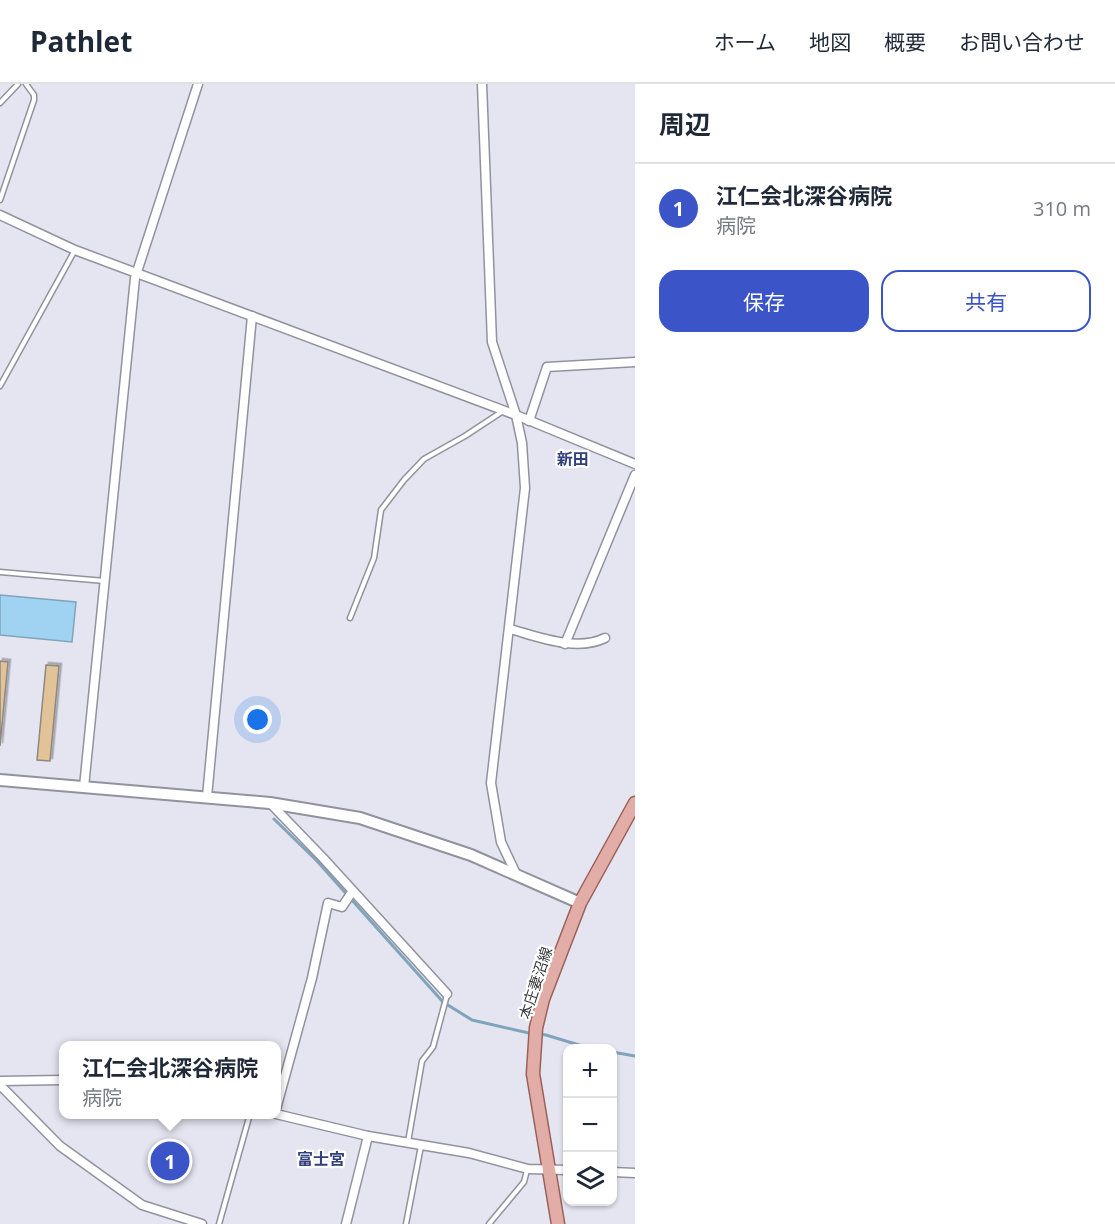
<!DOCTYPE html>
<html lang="ja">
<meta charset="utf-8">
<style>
:root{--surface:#fff;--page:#f2f2f3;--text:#1f2937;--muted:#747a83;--line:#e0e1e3;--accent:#3b55c8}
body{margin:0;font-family:"Open Sans","Noto Sans JP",sans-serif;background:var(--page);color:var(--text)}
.controls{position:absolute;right:18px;bottom:18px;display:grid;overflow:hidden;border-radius:12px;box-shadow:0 2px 4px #0004}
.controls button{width:54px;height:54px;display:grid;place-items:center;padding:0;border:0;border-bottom:2px solid var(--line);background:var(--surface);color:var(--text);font:30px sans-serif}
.you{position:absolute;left:258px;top:636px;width:21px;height:21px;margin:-15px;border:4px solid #fff;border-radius:50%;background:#1a73e8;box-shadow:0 0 0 9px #1a73e833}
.badge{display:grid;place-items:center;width:39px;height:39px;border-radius:50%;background:var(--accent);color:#fff;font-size:20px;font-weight:700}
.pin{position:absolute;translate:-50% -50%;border:3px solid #fff;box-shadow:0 2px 6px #0006}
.popup{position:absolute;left:59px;top:957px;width:222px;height:78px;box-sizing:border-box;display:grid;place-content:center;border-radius:12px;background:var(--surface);filter:drop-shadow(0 2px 4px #0005);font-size:20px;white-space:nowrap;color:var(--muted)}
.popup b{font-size:22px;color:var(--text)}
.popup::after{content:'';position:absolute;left:50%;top:100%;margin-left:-12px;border:12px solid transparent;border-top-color:var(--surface)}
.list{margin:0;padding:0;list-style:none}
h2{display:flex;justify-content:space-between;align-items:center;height:78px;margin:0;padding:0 24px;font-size:26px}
h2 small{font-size:20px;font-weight:400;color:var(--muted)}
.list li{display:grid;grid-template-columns:39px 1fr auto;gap:18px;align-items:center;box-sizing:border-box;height:90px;padding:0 24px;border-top:2px solid var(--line)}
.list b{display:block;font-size:22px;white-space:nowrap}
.list p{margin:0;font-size:20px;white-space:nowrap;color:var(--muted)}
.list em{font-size:20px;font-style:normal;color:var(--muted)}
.actions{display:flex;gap:12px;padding:18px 24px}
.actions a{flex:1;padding:14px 0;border:2px solid var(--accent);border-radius:18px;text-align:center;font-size:21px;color:var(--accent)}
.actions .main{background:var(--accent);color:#fff}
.icon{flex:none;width:33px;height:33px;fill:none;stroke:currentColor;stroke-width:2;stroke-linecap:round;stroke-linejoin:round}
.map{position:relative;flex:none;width:635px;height:1140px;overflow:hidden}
header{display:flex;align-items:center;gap:36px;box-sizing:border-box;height:84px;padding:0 30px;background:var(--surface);border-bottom:2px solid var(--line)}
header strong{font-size:28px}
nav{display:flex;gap:33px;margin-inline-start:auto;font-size:21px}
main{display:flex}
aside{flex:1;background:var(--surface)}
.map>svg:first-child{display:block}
.water{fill:#a0d2f1;stroke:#80a4bb;stroke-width:1.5}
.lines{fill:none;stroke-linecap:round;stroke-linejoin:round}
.stream{stroke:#80a4bb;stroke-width:3}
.building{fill:#e2c397;stroke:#8e887f;stroke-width:1.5;filter:url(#shadow)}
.service-casing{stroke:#91929d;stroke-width:7}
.minor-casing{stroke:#91929d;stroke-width:11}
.tertiary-casing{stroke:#91929d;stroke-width:14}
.primary-casing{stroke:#9a615a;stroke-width:15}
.service{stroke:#fff;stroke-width:4}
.minor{stroke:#fff;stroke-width:8}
.tertiary{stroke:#fff;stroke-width:10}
.primary{stroke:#e2ada6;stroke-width:12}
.labels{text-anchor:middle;stroke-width:4.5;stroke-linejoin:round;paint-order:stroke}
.street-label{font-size:15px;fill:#37383c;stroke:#fff}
.neighbourhood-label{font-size:16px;font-weight:bold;fill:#30417b;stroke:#fff}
</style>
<header>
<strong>Pathlet</strong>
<nav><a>ホーム</a><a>地図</a><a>概要</a><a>お問い合わせ</a></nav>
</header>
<main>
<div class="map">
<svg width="635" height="1140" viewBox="0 0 635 1140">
<defs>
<filter id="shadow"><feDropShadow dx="2.5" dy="-2.5" stdDeviation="0" flood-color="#0004"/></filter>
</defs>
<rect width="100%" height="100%" fill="#e4e5f1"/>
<path class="water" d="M0,511L76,518L72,558L0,551Z"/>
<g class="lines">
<g class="stream">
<path d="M274,735L317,777L443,918L472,936L533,950"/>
<path d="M539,950L546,951L589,964"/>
<path d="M612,968L635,972"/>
</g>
</g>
<g class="building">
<path d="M0,577L8,578L0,662Z"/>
<path d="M46,581L59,582L50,677L37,676Z"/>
</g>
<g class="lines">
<defs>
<g id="service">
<path d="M0,19L18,0"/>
<path d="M0,116L34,16V11L26,0"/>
<path d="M0,302L75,166"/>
<path d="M0,488L105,497"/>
<path d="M350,534L374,474L381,426L404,396L424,375L465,352L503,327"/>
<path d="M408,1058L422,977L433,963L447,911"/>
<path d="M219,1140L250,1030"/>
<path d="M406,1140L421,1062"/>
<path d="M489,1140L524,1098L527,1086"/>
</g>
<g id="minor">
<path d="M482,0L492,258L516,331L522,359L525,404L491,699L501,758L516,790"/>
<path d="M0,131L75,166L516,331L635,380"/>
<path d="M529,337L547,283L635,278"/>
<path d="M510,545C539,553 576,568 605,554"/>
<path d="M565,560L635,391"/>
<path d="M84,703L135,194L198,0"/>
<path d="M207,713L252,232"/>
<path d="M270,719L323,774L447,910"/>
<path d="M0,997L63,996"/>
<path d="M0,1001L60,1062L142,1121L202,1140"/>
<path d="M276,1025L312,894L328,819L342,823L352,808"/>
<path d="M276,1030L368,1052L469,1069L528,1085L568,1086"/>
<path d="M612,1088L635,1089"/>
<path d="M346,1140L368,1052"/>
</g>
<path id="tertiary" d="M0,696L270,719L360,734L471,771L580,819"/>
<path id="primary" d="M558,1140L533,990L536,944L543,915L580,819L635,719"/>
</defs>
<use href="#service" class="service-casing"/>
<use href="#minor" class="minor-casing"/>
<use href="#tertiary" class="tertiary-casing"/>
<use href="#primary" class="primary-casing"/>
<use href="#service" class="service"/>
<use href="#minor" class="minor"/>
<use href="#tertiary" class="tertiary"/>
<use href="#primary" class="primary"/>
</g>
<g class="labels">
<g class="street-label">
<text transform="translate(536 899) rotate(-72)" y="5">本庄妻沼線</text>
</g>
<g class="neighbourhood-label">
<text x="573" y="381">新田</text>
<text x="321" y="1081">富士宮</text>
</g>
</g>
</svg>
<div class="controls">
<button>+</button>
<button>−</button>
<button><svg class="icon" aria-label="layers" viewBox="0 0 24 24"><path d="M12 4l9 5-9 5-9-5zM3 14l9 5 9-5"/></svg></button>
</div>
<div class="you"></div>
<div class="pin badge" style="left:170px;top:1077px">1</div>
<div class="popup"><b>江仁会北深谷病院</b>病院</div>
</div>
<aside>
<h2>周辺<small></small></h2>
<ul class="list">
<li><span class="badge">1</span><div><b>江仁会北深谷病院</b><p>病院</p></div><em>310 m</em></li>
</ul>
<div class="actions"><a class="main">保存</a><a>共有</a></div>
</aside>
</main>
